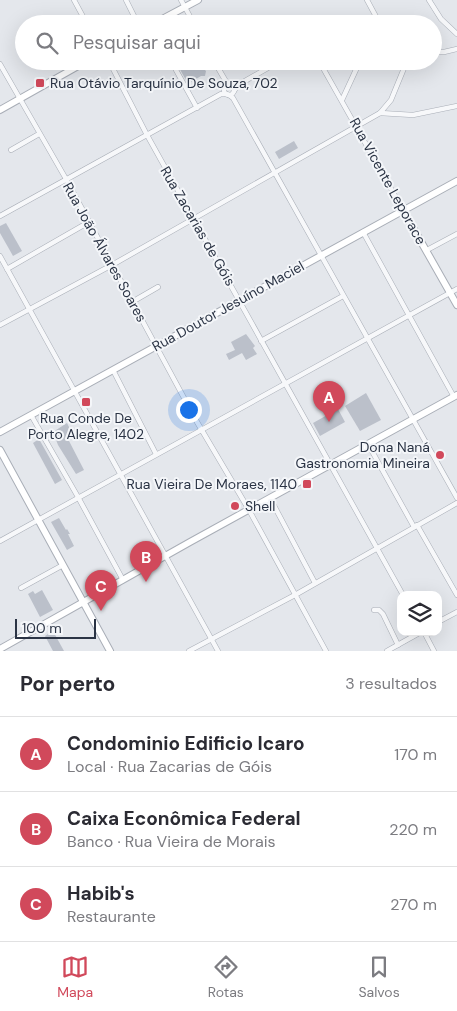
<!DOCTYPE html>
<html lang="pt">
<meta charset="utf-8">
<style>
:root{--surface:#fff;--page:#f2f2f3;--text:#2b2b33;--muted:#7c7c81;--line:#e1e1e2;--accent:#d1495b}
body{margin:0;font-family:"DM Sans",sans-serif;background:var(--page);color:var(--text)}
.controls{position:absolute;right:15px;bottom:15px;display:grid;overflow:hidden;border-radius:10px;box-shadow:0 5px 20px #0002}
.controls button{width:45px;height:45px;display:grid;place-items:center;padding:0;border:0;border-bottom:1px solid var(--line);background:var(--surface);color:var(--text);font:25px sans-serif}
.scale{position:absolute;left:15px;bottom:12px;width:81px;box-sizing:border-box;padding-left:5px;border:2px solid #2b3445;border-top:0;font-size:14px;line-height:18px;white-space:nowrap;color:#2b3445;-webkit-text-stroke:4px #f4f6f9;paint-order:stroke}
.you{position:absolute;left:188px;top:409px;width:18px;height:18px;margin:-12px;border:4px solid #fff;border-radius:50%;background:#1a73e8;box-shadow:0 0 0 8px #1a73e833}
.badge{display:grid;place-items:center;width:32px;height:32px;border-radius:50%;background:var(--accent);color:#fff;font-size:16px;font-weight:700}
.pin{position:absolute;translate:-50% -41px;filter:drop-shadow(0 1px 2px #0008)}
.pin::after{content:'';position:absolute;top:26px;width:18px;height:15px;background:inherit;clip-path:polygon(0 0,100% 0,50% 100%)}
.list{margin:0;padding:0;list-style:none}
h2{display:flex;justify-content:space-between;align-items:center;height:65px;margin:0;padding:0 20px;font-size:21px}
h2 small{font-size:16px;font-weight:400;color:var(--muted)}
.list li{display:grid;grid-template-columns:32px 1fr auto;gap:15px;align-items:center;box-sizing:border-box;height:75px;padding:0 20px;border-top:1px solid var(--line)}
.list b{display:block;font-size:19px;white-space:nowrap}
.list p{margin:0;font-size:16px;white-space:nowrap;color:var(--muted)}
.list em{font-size:16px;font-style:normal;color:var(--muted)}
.icon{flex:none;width:28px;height:28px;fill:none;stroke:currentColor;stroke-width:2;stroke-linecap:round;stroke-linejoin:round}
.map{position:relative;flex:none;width:457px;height:651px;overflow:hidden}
.search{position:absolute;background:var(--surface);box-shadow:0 5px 20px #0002;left:15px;right:15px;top:15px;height:55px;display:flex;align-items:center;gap:12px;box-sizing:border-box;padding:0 18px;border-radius:28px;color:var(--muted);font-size:19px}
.sheet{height:290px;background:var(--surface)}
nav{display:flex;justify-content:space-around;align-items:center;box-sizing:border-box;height:70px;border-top:1px solid var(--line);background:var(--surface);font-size:14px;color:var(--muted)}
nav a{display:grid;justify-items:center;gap:2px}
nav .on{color:var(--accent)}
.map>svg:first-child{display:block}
.building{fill:#bbc0ca}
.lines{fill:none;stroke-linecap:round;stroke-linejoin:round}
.street-casing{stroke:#a9aeb7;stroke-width:5.5}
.secondary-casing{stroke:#a9aeb7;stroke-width:8}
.street{stroke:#f7f8fa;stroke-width:4.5}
.secondary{stroke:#fff;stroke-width:6}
.poi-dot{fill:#d1495b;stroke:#f4f6f9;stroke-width:2}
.labels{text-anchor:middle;stroke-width:4;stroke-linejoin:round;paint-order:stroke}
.poi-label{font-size:14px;fill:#2b3445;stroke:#f4f6f9;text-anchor:start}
.street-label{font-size:14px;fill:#2b3445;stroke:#f4f6f9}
</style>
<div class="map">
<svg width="457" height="651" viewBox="0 0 457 651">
<rect width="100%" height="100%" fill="#e4e7ec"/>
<g class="building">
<path d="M178,61H200L203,68L206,71L205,76H201L188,84L176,62Z"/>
<path d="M294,141L298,148L279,159L275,152Z"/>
<path d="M6,223L22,251L13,256L0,233V226Z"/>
<path d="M246,334L255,346L253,348L257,354L246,360L242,353L229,360L226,354L235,350L231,342Z"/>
<path d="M366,393L381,420L360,431L345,406Z"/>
<path d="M338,409L345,422L320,436L313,423Z"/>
<path d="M67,423L70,429L72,428L74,432V436L68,439L84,470L76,474L58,445L53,432Z"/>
<path d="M39,439L62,480L55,484L33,443Z"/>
<path d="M59,518L66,530L67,529L70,534H68L74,546L67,550L51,522Z"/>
<path d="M42,590L53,610L40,617L28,594L33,591L35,594Z"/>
<path d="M53,631L64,651H53L45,636Z"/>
</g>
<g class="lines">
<defs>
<g id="street">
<path d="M74,0L87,24"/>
<path d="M126,0L138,24"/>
<path d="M181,0L194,24"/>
<path d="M367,0L380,24"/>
<path d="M429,0L441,19L457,34"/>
<path d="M433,52H444L457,49"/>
<path d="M109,61L147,135L403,595"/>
<path d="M171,61L197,108"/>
<path d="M214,61L228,85"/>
<path d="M315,61L323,68L403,210"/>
<path d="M0,64L66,179L197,422L249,510L326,651"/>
<circle cx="229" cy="90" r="5"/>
<path d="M234,91L238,85L280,61"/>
<path d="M229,95L233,98L457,498"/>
<path d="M342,100L360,61"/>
<path d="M380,113L413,115L457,106"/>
<path d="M11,150L39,134"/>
<path d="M0,216L221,94H227"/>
<path d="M363,232L454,397"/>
<path d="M427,250L457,234"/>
<path d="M0,256L218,651"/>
<path d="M7,269L89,222"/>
<path d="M132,302L158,287"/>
<path d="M0,325L112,265L380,113L391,100L407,61"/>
<path d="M261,341L343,296"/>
<path d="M113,370L156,454"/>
<path d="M31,415L78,497L123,580"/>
<path d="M368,444L414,527"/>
<path d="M270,498L315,583"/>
<path d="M417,525L457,595"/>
<path d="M0,541L457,289"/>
<path d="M21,588L63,565"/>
<path d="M374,610H379L383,614L398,645"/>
<path d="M438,622L457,612"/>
<path d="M424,632L434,651"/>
<path d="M189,651L295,595L457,503"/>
<path d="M387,651L421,632"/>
</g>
<g id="secondary">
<path d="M153,24L198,0"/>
<path d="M0,110L87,61"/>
<path d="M403,210L457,305"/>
<path d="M0,432L457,181"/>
<path d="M0,450L110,651"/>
<path d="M0,649L190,542L457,395"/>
</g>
</defs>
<use href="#street" class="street-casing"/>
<use href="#secondary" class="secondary-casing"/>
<use href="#street" class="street"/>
<use href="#secondary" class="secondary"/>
</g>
<g class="poi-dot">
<rect x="35" y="78" width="10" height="10" rx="2.5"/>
<rect x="81" y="397" width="10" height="10" rx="2.5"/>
<circle cx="440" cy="455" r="5"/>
<rect x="302" y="479" width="10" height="10" rx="2.5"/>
<circle cx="235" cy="506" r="5"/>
</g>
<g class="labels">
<g class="poi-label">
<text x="50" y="88">Rua Otávio Tarquínio De Souza, 702</text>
<text x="86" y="423" text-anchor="middle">Rua Conde De<tspan x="86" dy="16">Porto Alegre, 1402</tspan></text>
<text x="430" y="452" text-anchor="end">Dona Naná<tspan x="430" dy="16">Gastronomia Mineira</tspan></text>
<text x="297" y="489" text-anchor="end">Rua Vieira De Moraes, 1140</text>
<text x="245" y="511">Shell</text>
</g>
<g class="street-label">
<text transform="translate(388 181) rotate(61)" y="5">Rua Vicente Leporace</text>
<text transform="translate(198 226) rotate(60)" y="5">Rua Zacarias de Góis</text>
<text transform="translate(105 252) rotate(61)" y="5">Rua João Álvares Soares</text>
<text transform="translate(228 306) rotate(-29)" y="5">Rua Doutor Jesuíno Maciel</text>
</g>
</g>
</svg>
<div class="controls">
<button><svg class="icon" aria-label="layers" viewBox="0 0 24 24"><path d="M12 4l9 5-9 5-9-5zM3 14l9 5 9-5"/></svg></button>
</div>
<div class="scale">100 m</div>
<div class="you"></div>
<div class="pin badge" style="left:329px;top:422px">A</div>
<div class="pin badge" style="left:146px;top:582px">B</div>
<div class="pin badge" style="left:101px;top:611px">C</div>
<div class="search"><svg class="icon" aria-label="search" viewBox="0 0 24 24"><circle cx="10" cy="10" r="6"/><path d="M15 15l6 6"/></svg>Pesquisar aqui</div>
</div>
<section class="sheet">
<h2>Por perto<small>3 resultados</small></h2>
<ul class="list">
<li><span class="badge">A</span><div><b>Condominio Edificio Icaro</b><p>Local · Rua Zacarias de Góis</p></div><em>170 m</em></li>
<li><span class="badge">B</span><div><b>Caixa Econômica Federal</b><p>Banco · Rua Vieira de Morais</p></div><em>220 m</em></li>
<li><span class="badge">C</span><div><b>Habib's</b><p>Restaurante</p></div><em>270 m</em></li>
</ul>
</section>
<nav>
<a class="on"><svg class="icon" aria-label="map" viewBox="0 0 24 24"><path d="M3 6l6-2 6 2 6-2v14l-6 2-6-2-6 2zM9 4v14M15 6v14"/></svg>Mapa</a>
<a><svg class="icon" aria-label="directions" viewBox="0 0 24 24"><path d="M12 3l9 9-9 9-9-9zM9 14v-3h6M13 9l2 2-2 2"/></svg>Rotas</a>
<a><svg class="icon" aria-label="saved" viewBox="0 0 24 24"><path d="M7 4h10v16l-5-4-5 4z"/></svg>Salvos</a>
</nav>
